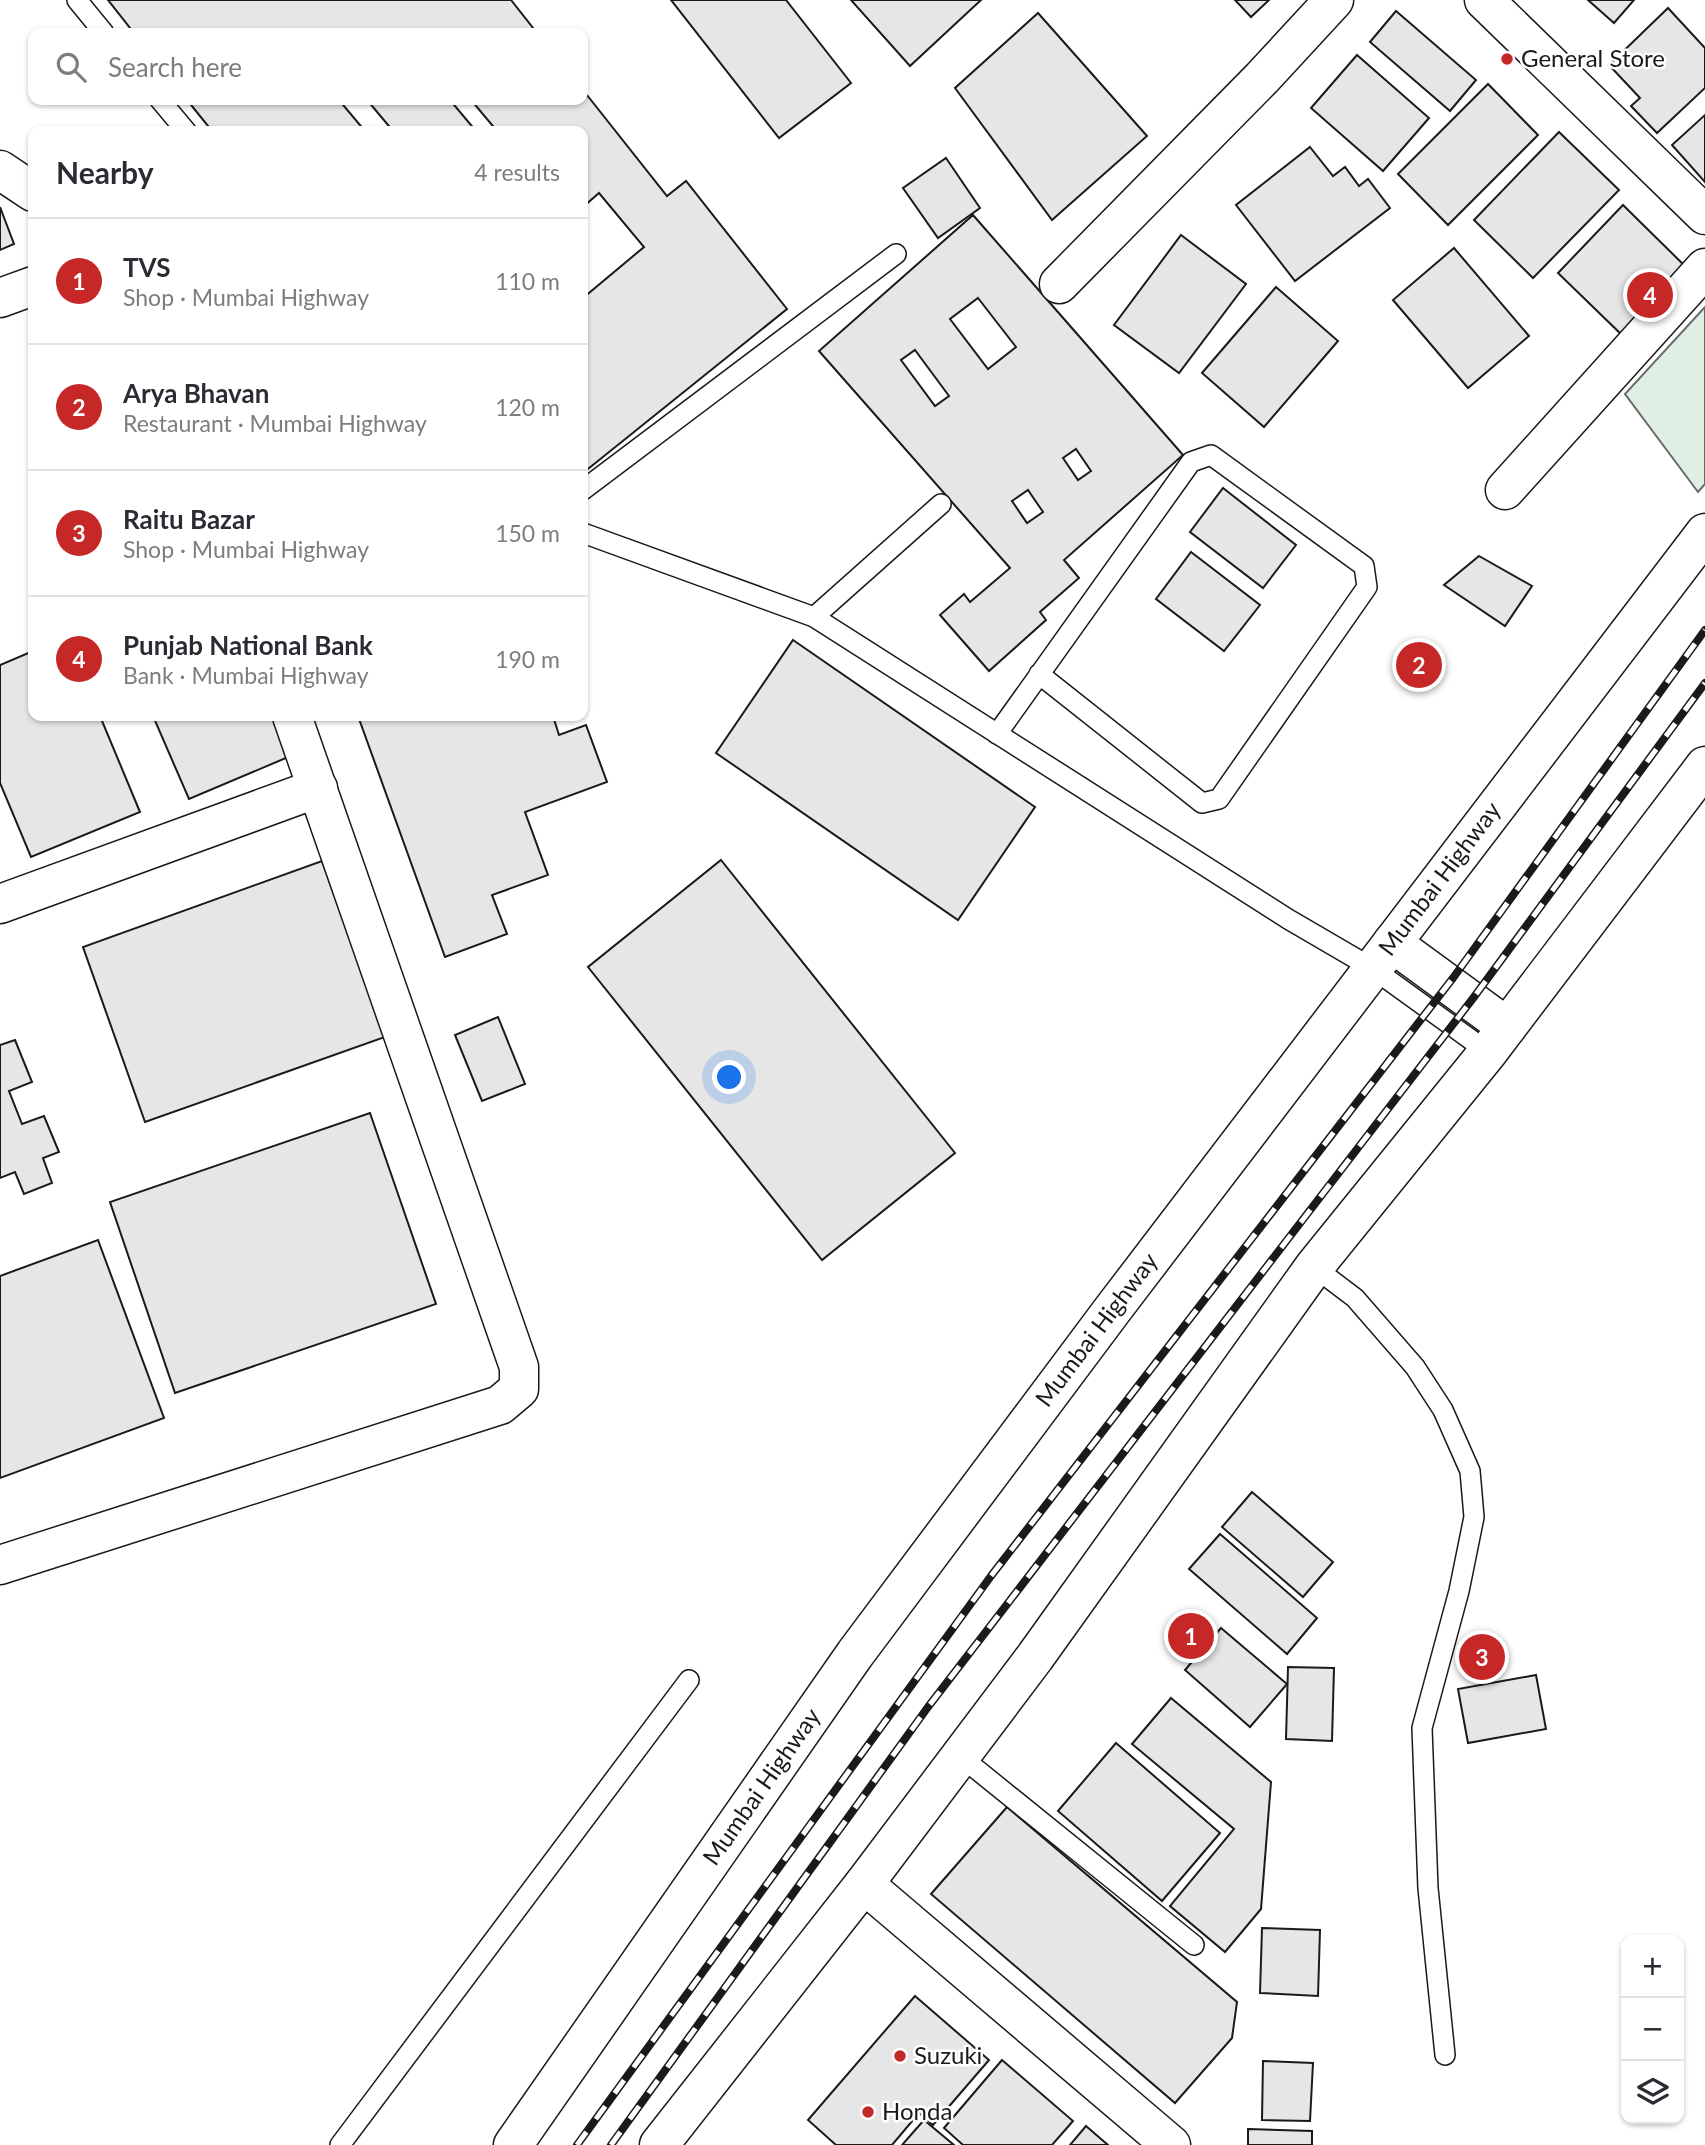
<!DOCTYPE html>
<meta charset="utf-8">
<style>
:root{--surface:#fff;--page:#f7f7f7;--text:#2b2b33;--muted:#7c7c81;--line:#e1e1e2;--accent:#c62828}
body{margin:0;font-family:Lato,sans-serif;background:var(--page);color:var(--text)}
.controls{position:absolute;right:21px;bottom:21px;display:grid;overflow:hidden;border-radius:14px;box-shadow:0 2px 5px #0004}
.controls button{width:63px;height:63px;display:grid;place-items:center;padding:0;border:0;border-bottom:2px solid var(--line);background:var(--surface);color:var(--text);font:35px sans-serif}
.you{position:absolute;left:730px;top:1078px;width:24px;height:24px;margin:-18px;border:5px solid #fff;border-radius:50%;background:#1a73e8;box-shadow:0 0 0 10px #1a73e833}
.badge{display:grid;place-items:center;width:46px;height:46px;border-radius:50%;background:var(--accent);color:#fff;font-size:23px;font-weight:700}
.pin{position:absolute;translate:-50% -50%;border:4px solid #fff;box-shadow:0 2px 7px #0006}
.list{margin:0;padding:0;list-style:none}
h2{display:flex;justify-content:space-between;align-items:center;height:91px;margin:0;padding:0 28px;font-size:30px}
h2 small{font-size:23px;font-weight:400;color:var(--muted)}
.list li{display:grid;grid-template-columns:46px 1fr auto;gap:21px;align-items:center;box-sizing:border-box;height:126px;padding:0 28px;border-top:2px solid var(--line)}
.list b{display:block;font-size:26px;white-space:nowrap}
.list p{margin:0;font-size:23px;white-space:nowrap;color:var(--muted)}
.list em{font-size:23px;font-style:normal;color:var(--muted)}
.icon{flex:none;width:38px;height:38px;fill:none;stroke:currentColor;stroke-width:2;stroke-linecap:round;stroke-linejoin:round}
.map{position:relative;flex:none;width:1705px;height:2145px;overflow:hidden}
.search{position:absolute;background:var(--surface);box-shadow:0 2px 5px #0004;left:28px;top:28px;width:560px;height:77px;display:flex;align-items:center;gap:18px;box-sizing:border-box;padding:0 24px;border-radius:14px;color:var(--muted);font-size:26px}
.panel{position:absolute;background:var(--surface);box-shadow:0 2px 5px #0004;left:28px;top:126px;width:560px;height:595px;border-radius:14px}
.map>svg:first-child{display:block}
.green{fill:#e0efe3;stroke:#6a6a6a;stroke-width:2}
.building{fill:#e6e6e6;stroke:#1a1a1a;stroke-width:2;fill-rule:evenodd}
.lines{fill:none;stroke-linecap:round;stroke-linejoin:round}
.lane-casing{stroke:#1a1a1a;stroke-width:22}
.street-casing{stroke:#1a1a1a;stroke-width:41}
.highway-casing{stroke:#1a1a1a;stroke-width:41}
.lane{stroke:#fff;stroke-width:19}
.street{stroke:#fff;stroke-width:38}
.highway{stroke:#fff;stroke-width:38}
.rail-casing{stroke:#1a1a1a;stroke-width:8}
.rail{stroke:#fff;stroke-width:5;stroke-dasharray:16;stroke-linecap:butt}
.poi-dot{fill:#c62828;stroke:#fff;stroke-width:2.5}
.labels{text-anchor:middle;stroke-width:5;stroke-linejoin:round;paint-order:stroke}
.poi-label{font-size:24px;fill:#1a1a1a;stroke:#fff;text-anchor:start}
.street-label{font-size:24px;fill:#1a1a1a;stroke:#fff}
</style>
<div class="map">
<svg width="1705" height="2145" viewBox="0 0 1705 2145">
<rect width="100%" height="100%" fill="#fff"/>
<path class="green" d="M1705,307V484L1698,492L1625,394Z"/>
<g class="building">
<path d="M108,0H511L537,33H134Z"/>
<path d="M671,0H786L851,83L779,138Z"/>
<path d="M851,0H981L910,66Z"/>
<path d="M1235,0H1269L1251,17Z"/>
<path d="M1588,0H1634L1614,23Z"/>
<path d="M1668,8L1705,48V88L1657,133L1631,106L1640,98L1609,65Z"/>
<path d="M1396,11L1476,80L1450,111L1370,42Z"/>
<path d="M1038,13L1147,136L1052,220L955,88Z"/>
<path d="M1357,55L1429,118L1383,171L1311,108Z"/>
<path d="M1488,84L1538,135L1448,225L1398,174Z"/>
<path d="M583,90L667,196L686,181L787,309L583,473V298L644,247L599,193L583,207V131H497L471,100H583Z"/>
<path d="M187,100H339L365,131H212Z"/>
<path d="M367,100H450L476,131H393Z"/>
<path d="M1705,115V182L1672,145Z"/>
<path d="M1559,132L1619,190L1533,278L1474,220Z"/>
<path d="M1310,147L1333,176L1345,167L1359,186L1368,179L1390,208L1295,281L1236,205Z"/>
<path d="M946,158L980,208L938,238L903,188Z"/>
<path d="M1623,205L1690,271L1625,338L1558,273Z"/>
<path d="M0,207L14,244L0,250Z"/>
<path d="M973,215L1183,455L1064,560L1079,578L1040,612L1046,620L989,671L940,615L964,594L970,602L1010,568L819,351ZM978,298L1016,347L988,369L950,319ZM915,350L949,396L935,406L901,360ZM1076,449L1091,471L1078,480L1063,458ZM1028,490L1043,512L1027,523L1012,501Z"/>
<path d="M1181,235L1246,284L1179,373L1114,325Z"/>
<path d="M1454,248L1529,336L1468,388L1393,300Z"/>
<path d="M1276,287L1338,341L1264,427L1202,373Z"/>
<path d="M1223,488L1296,545L1263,588L1190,532Z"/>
<path d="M1191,552L1260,605L1224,651L1156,599Z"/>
<path d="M1479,556L1532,586L1505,626L1444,585Z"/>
<path d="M793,640L1035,807L958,920L716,753Z"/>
<path d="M33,651V716H100L140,812L31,857L0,783V665Z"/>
<path d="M153,716H276L293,755L189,799Z"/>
<path d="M358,716H553L559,735L586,725L607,782L525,812L548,875L492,895L507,934L445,957Z"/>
<path d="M721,860L955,1153L822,1260L588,967Z"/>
<path d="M322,861L385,1037L145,1122L83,947Z"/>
<path d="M498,1017L525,1084L482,1101L455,1035Z"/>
<path d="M15,1040L32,1082L9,1091L22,1124L44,1116L59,1152L43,1158L52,1183L24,1194L15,1172L0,1178V1045Z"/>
<path d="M370,1113L436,1304L175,1393L110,1202Z"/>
<path d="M98,1240L164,1418L0,1478V1276Z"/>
<path d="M1252,1492L1333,1562L1303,1597L1222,1527Z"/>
<path d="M1220,1534L1317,1618L1287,1654L1189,1569Z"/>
<path d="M1221,1628L1287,1684L1250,1727L1185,1670Z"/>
<path d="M1288,1667L1334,1668L1332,1741L1286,1739Z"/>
<path d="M1536,1675L1546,1729L1468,1743L1458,1689Z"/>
<path d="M1171,1698L1271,1782L1261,1909L1225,1952L1170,1906L1234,1829L1132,1744Z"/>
<path d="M1116,1743L1220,1833L1162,1901L1058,1811Z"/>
<path d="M1007,1807L1237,2002L1232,2038L1175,2103L931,1894Z"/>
<path d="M1262,1928L1320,1930L1318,1996L1260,1993Z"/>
<path d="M915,1996L989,2060L933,2125L919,2113L892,2145H836L808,2120Z"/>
<path d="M1002,2060L1073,2121L1052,2145H963L944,2128Z"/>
<path d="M1263,2061L1313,2063L1310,2121L1262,2120Z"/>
<path d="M924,2120L954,2145H902Z"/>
<path d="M1086,2126L1108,2145H1070Z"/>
<path d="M1248,2129L1312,2131V2145H1248Z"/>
</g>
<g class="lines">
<defs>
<g id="lane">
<path d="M77,0L104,33"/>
<path d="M160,100L186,131"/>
<path d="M583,490L896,254"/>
<path d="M583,533L814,617L1288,919L1372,968L1488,1052"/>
<path d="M814,617L941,504"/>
<path d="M997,734L1191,462L1211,455L1364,566L1367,587L1219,799L1202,803L1039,674"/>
<path d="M1314,1267L1355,1298L1415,1367L1443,1410L1470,1471L1474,1517L1459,1591L1422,1728L1428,1888L1445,2055"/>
<path d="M960,1756L1194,1945"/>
<path d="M340,2145L689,1680"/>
</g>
<g id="street">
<path d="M1484,0L1705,215"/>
<path d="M0,170L33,192"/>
<path d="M1059,284L1262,78L1334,0"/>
<path d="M0,298L33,286"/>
<path d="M1505,490L1705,268"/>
<path d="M0,904L318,788"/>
<path d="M0,1565L500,1405L519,1389V1367L292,716"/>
<path d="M864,1884L1171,2145"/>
</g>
<g id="highway">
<path d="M1392,943L1507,1027"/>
<path d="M513,2145L855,1654L1113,1309L1705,533"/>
<path d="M659,2145L864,1884L1035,1657L1314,1267L1488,1052L1705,766"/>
</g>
</defs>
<use href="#lane" class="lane-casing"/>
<use href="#street" class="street-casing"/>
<use href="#highway" class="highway-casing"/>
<use href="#lane" class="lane"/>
<use href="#street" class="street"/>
<use href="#highway" class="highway"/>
<defs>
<g id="rail">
<path d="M577,2145L991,1576L1453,978L1705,630"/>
<path d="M611,2145L928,1707L1474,997L1705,683"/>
</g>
</defs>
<use href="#rail" class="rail-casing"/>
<use href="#rail" class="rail"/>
</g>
<g class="poi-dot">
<circle cx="1507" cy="59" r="7"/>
<circle cx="900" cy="2056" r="7"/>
<circle cx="868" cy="2112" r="7"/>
</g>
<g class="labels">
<g class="poi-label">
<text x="1521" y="67">General Store</text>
<text x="914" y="2064">Suzuki</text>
<text x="882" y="2120">Honda</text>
</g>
<g class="street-label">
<text transform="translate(1440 879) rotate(-53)" y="8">Mumbai Highway</text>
<text transform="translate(1097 1330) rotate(-53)" y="8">Mumbai Highway</text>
<text transform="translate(762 1787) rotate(-55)" y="8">Mumbai Highway</text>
</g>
</g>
</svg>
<div class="controls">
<button>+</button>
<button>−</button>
<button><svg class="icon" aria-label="layers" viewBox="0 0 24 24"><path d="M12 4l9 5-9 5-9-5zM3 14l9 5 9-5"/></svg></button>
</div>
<div class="you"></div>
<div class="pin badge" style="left:1191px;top:1636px">1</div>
<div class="pin badge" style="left:1419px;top:665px">2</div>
<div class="pin badge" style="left:1482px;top:1657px">3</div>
<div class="pin badge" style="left:1650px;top:295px">4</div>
<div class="search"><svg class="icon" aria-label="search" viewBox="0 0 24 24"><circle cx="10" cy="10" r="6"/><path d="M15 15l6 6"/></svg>Search here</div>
<section class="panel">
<h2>Nearby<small>4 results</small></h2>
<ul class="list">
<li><span class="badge">1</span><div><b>TVS</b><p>Shop · Mumbai Highway</p></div><em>110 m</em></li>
<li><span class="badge">2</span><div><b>Arya Bhavan</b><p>Restaurant · Mumbai Highway</p></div><em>120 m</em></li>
<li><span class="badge">3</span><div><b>Raitu Bazar</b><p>Shop · Mumbai Highway</p></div><em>150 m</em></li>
<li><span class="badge">4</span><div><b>Punjab National Bank</b><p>Bank · Mumbai Highway</p></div><em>190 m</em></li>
</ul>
</section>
</div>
